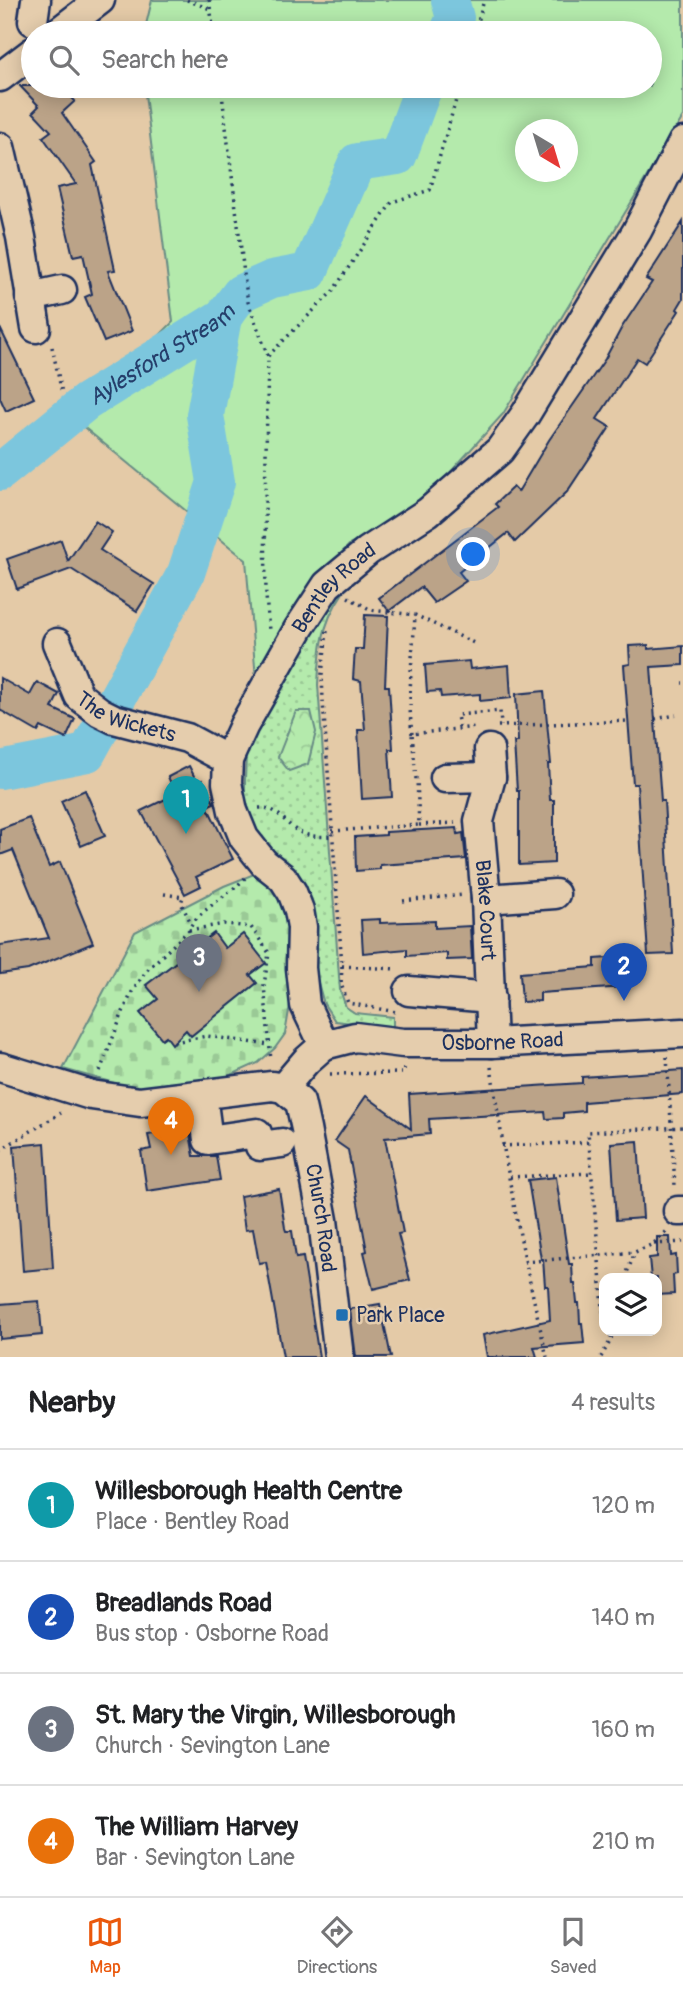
<!DOCTYPE html>
<meta charset="utf-8">
<style>
:root{--surface:#fff;--page:#f6f6f6;--text:#202124;--muted:#757577;--line:#e0e0e0;--accent:#ea580c}
body{margin:0;font-family:Pangolin,sans-serif;background:var(--page);color:var(--text)}
.controls{position:absolute;right:21px;bottom:21px;display:grid;overflow:hidden;border-radius:14px;box-shadow:0 4px 18px #0003}
.controls button{width:63px;height:63px;display:grid;place-items:center;padding:0;border:0;border-bottom:2px solid var(--line);background:var(--surface);color:var(--text);font:35px sans-serif}
.compass{position:absolute;left:515px;top:119px;width:63px;height:63px;border-radius:50%;background:var(--surface);box-shadow:0 4px 18px #0003;rotate:142deg}
.you{position:absolute;left:474px;top:555px;width:24px;height:24px;margin:-18px;border:5px solid #fff;border-radius:50%;background:#1a73e8;box-shadow:0 0 0 10px #1a73e833}
.badge{display:grid;place-items:center;width:46px;height:46px;border-radius:50%;background:var(--accent);color:#fff;font-size:23px;font-weight:700}
.pin{position:absolute;translate:-50% -58px;filter:drop-shadow(0 2px 4px #0008)}
.pin::after{content:'';position:absolute;top:37px;width:24px;height:21px;background:inherit;clip-path:polygon(0 0,100% 0,50% 100%)}
.list{margin:0;padding:0;list-style:none}
h2{display:flex;justify-content:space-between;align-items:center;height:91px;margin:0;padding:0 28px;font-size:30px}
h2 small{font-size:23px;font-weight:400;color:var(--muted)}
.list li{display:grid;grid-template-columns:46px 1fr auto;gap:21px;align-items:center;box-sizing:border-box;height:112px;padding:0 28px;border-top:2px solid var(--line)}
.list b{display:block;font-size:26px;white-space:nowrap}
.list p{margin:0;font-size:23px;white-space:nowrap;color:var(--muted)}
.list em{font-size:23px;font-style:normal;color:var(--muted)}
.icon{flex:none;width:38px;height:38px;fill:none;stroke:currentColor;stroke-width:2;stroke-linecap:round;stroke-linejoin:round}
.map{position:relative;flex:none;width:683px;height:1357px;overflow:hidden}
.search{position:absolute;background:var(--surface);box-shadow:0 4px 18px #0003;left:21px;right:21px;top:21px;height:77px;display:flex;align-items:center;gap:18px;box-sizing:border-box;padding:0 24px;border-radius:38px;color:var(--muted);font-size:26px}
.sheet{height:539px;background:var(--surface)}
nav{display:flex;justify-content:space-around;align-items:center;box-sizing:border-box;height:98px;border-top:2px solid var(--line);background:var(--surface);font-size:19px;color:var(--muted)}
nav a{display:grid;justify-items:center;gap:4px}
nav .on{color:var(--accent)}
.map>svg:first-child{display:block}
.grass{fill:url(#grass-dots);stroke:#688c85;stroke-width:2}
.forest{fill:url(#forest-crowns);stroke:#688c85;stroke-width:2}
.cemetery{fill:url(#cemetery-stones);stroke:#688c85;stroke-width:2}
.green{fill:#b4eaac;stroke:#688c85;stroke-width:2;fill-rule:evenodd}
.lines{fill:none;stroke-linecap:round;stroke-linejoin:round}
.river{stroke:#7cc6dd;stroke-width:38}
.building{fill:#bba388;stroke:#1b2f5e;stroke-width:2}
.minor-casing{stroke:#1b2f5e;stroke-width:33}
.path{stroke:#1b2f5e;stroke-width:3.5;stroke-dasharray:2 5;stroke-linecap:butt}
.minor{stroke:#e5cdad;stroke-width:28}
.poi-dot{fill:#1f6fb2;stroke:#e5cdad;stroke-width:2.5}
.labels{text-anchor:middle;stroke-width:5;stroke-linejoin:round;paint-order:stroke}
.street-label{font-size:21px;fill:#1b2f5e;stroke:#e5cdad}
.poi-label{font-size:21px;fill:#1b2f5e;stroke:#e5cdad;text-anchor:start}
.water-label{font-size:23px;font-style:italic;fill:#253e6b;stroke:#e5cdad}
</style>
<div class="map">
<svg width="683" height="1357" viewBox="0 0 683 1357">
<defs>
<pattern id="grass-dots" width="8" height="8" patternUnits="userSpaceOnUse" patternTransform="scale(1.75)"><rect width="8" height="8" fill="#b4eaac"/><path d="M2 2h.1M6 6h.1" fill="none" stroke="#9ac996" stroke-width="1.8" stroke-linecap="round"/></pattern>
<pattern id="forest-crowns" width="20" height="18" patternUnits="userSpaceOnUse" patternTransform="scale(1.75)"><rect width="20" height="18" fill="#b4eaac"/><path d="M2 6a3 3 0 1 1 6 0M12 15a3 3 0 1 1 6 0" fill="none" stroke="#9ac996"/></pattern>
<pattern id="cemetery-stones" width="16" height="16" patternUnits="userSpaceOnUse" patternTransform="scale(1.75)"><rect width="16" height="16" fill="#b4eaac"/><path d="M2 7V4a2 2 0 0 1 4 0v3zM10 15v-3a2 2 0 0 1 4 0v3z" fill="#9ac996"/></pattern>
</defs>
<rect width="100%" height="100%" fill="#e4caa7"/>
<filter id="ink" filterUnits="userSpaceOnUse"><feTurbulence type="fractalNoise" baseFrequency=".0143" numOctaves="2"/><feDisplacementMap in="SourceGraphic" scale="14" xChannelSelector="R" yChannelSelector="G"/><feConvolveMatrix kernelMatrix="1 2 1 2 8 2 1 2 1" color-interpolation-filters="sRGB"/></filter>
<g filter="url(#ink)">
<path class="grass" d="M353,579C324,615 320,640 318,685L340,990L346,1007L355,1013L393,1017V1028L335,1021L324,1004L315,972L265,846L252,821L245,799V779L246,755L255,732L287,672L330,602Z"/>
<path class="forest" d="M296,711H311L316,732L308,764L289,771L278,757Z"/>
<path class="cemetery" d="M254,874L275,886L291,909L290,1005L285,1034L275,1048L258,1063L220,1080L136,1089L63,1069L135,932L224,886Z"/>
<path class="green" d="M152,0H683V117L503,414L429,496L371,534L349,545L321,575L256,678L246,560L75,420L173,322L144,86H650V33H144ZM526,130H568V172H526Z"/>
<g class="lines">
<g class="river">
<path d="M448,33L455,18L450,0"/>
<path id="s1" d="M0,472L86,402L223,317L241,293L272,279L309,272L357,162L398,156L424,86"/>
<path d="M0,770L87,753L186,573L216,482L205,415L223,317"/>
</g>
</g>
<g class="building">
<path d="M20,86H61L75,101L62,113L96,162L92,165L115,270L108,271L132,331L104,342L85,297L92,294L83,254L73,256L57,188L76,184L43,137L51,131L33,112L39,106Z"/>
<path d="M683,222V299L677,309L679,311L645,363L637,358L597,419L610,427L567,492L515,542L508,533L459,572L466,581L434,603L421,587L389,611L379,598L498,507L495,504L513,487L518,492L549,440L605,359L622,327L652,282L646,279Z"/>
<path d="M0,328L34,398L6,411L0,398Z"/>
<path d="M95,521L112,532L100,550L154,584L137,611L71,569L17,589L7,559L61,540L68,561Z"/>
<path d="M365,615L388,616L385,686H389L393,749H389L392,797L362,799L358,730H365L361,681L353,679L355,649H363Z"/>
<path d="M648,645V649L683,646V665L651,667L661,801H664L673,954L648,955L637,784H633L624,665L630,664L629,646Z"/>
<path d="M469,661L470,669L509,665L511,698L480,701V694L441,697L440,691L427,692L425,665Z"/>
<path d="M0,678L30,695L37,682L59,694L52,708L75,719L66,739L41,727L38,732L0,710Z"/>
<path d="M544,691L551,764H548L550,800H554V863L519,865V791H517L514,742H518L516,694Z"/>
<path d="M189,766L197,782L202,780L214,803L207,806L233,859L196,877L201,886L185,894L141,811L176,794L168,777Z"/>
<path d="M85,790L105,836L81,846L61,801Z"/>
<path d="M29,818L49,867L60,862L93,943L28,970L0,974V945L49,938L13,850L0,855V829Z"/>
<path d="M457,828L458,834L463,833L466,859L380,865V869L356,871L355,837L386,835V832Z"/>
<path d="M380,919V923L435,921V928L470,926L472,959L447,960V953L407,956V949L363,953L361,920Z"/>
<path d="M214,933L225,948L243,934L266,963L250,975L257,983L191,1036L186,1030L172,1044L166,1036L162,1039L140,1013L158,999L146,985Z"/>
<path d="M622,957L624,987L540,993V1001L522,1002L520,973L595,967V959Z"/>
<path d="M683,1070V1094L584,1102V1111L563,1113V1118L546,1119L545,1112L429,1119L430,1134L385,1138L403,1233L398,1234L410,1280L373,1289L364,1252L367,1251L348,1150L335,1141L366,1096L411,1129L409,1094L582,1083V1077Z"/>
<path d="M189,1128L194,1156H216L220,1180L147,1191L141,1151L151,1149L148,1135Z"/>
<path d="M638,1141L643,1218L616,1220L611,1143Z"/>
<path d="M45,1143L53,1268L23,1271L14,1146Z"/>
<path d="M556,1177L569,1264H572L573,1284H575L577,1303H579L580,1323H582L584,1343L534,1347L537,1357H487L483,1335L550,1320L548,1286H545L543,1259H541L528,1180Z"/>
<path d="M279,1189L285,1228L286,1231H292L296,1258L303,1257L319,1357H283L266,1262L259,1263L253,1229L245,1230L240,1196Z"/>
<path d="M657,1237H670L671,1256L676,1255L677,1274L673,1275L674,1294L657,1295V1278H651L649,1258L657,1257Z"/>
<path d="M39,1301L42,1335L0,1339V1304Z"/>
<path d="M380,1304L391,1357H356L350,1309Z"/>
</g>
<g class="lines">
<defs>
<g id="minor">
<path d="M33,21L36,0"/>
<path d="M57,33L100,0"/>
<path d="M0,77L33,52"/>
<path d="M0,147L21,237L36,328"/>
<path d="M30,297L62,290"/>
<path id="s2" d="M57,643L79,696L100,712L114,719L187,738L228,760"/>
<path id="s3" d="M489,749L491,777L479,821L486,899L492,1043"/>
<path d="M445,778L491,777"/>
<path d="M486,899L555,894"/>
<path d="M409,991L491,998"/>
<path id="s4" d="M324,1045L355,1037L403,1043H492L683,1033"/>
<path id="s5" d="M0,1067L91,1095L140,1102L272,1086L283,1088L300,1102L306,1129L323,1220L339,1357"/>
<path id="s6" d="M283,1088L306,1061L324,1045L305,1005L301,968L302,927L299,910L292,892L283,878L264,863L244,838L233,811L227,783L228,760L244,725L299,628L327,585L368,551L428,512L500,450L525,415L637,231L683,142"/>
<path d="M202,1095L208,1140L257,1133L260,1146L282,1143"/>
<path d="M678,1211H683"/>
</g>
</defs>
<use href="#minor" class="minor-casing"/>
<g class="path">
<path d="M187,0L210,9"/>
<path d="M209,0L214,33"/>
<path d="M475,33L484,0"/>
<path d="M221,86L245,282L248,302L268,356L265,504L266,596L269,631"/>
<path d="M52,347L62,393"/>
<path d="M268,356L333,291L392,202L430,190L460,86"/>
<path d="M348,597L371,610L415,615L476,644"/>
<path d="M327,631L322,674L323,701L342,966L341,984L348,1003L396,1012"/>
<path d="M682,683H683"/>
<path d="M655,719L676,715"/>
<path d="M498,726L628,721"/>
<path d="M459,727L457,715L500,711L501,726"/>
<path d="M412,734C407,694 413,655 415,615"/>
<path d="M416,779L412,734L476,727"/>
<path d="M259,808C276,807 281,818 293,828C305,837 318,837 332,836"/>
<path d="M419,825L455,823"/>
<path d="M332,831L419,825L417,779"/>
<path d="M164,894L183,897L181,903L191,923"/>
<path d="M403,901L463,895"/>
<path d="M189,930L225,924L251,927L269,953L264,985L271,1061"/>
<path d="M342,966L396,969"/>
<path d="M174,1042L207,1036L269,1045"/>
<path d="M667,1057L675,1186"/>
<path d="M491,1067C505,1165 524,1261 547,1357"/>
<path d="M100,1071L123,1012L132,992L147,970L189,930C194,913 231,894 245,878"/>
<path d="M330,1074L404,1073V1067"/>
<path d="M502,1146L591,1142"/>
<path d="M0,1150L61,1113"/>
<path d="M510,1177L592,1173"/>
<path d="M654,1244L683,1242"/>
<path d="M524,1262L635,1252L653,1244L667,1231"/>
<path d="M625,1278L635,1252"/>
<path d="M604,1319L588,1132L683,1127"/>
<path d="M601,1357L611,1340L612,1331"/>
</g>
<use href="#minor" class="minor"/>
</g>
</g>
<rect class="poi-dot" x="335" y="1308" width="14" height="14" rx="3.5"/>
<g class="labels">
<g class="street-label">
<text dy="7" stroke="none"><textPath href="#s6" startOffset="576">Bentley Road</textPath></text>
<text dy="7" stroke="none"><textPath href="#s2" startOffset="110">The Wickets</textPath></text>
<text dy="7" stroke="none"><textPath href="#s3" startOffset="163">Blake Court</textPath></text>
<text dy="7" stroke="none"><textPath href="#s4" startOffset="180">Osborne Road</textPath></text>
<text dy="7" stroke="none"><textPath href="#s5" startOffset="429">Church Road</textPath></text>
</g>
<g class="poi-label">
<text x="356" y="1322">Park Place</text>
</g>
<g class="water-label">
<text dy="8" stroke="none"><textPath href="#s1" startOffset="200">Aylesford Stream</textPath></text>
</g>
</g>
</svg>
<div class="controls">
<button><svg class="icon" aria-label="layers" viewBox="0 0 24 24"><path d="M12 4l9 5-9 5-9-5zM3 14l9 5 9-5"/></svg></button>
</div>
<svg class="compass" viewBox="-18 -18 36 36"><path d="M0-13l5 13h-10z" fill="#e53935"/><path d="M0 13l5-13h-10z" fill="#757577"/></svg>
<div class="you"></div>
<div class="pin badge" style="left:186px;top:834px;background:#0f9aa8">1</div>
<div class="pin badge" style="left:624px;top:1001px;background:#1a4fb4">2</div>
<div class="pin badge" style="left:199px;top:992px;background:#6b7280">3</div>
<div class="pin badge" style="left:171px;top:1155px;background:#e8710a">4</div>
<div class="search"><svg class="icon" aria-label="search" viewBox="0 0 24 24"><circle cx="10" cy="10" r="6"/><path d="M15 15l6 6"/></svg>Search here</div>
</div>
<section class="sheet">
<h2>Nearby<small>4 results</small></h2>
<ul class="list">
<li><span class="badge" style="background:#0f9aa8">1</span><div><b>Willesborough Health Centre</b><p>Place · Bentley Road</p></div><em>120 m</em></li>
<li><span class="badge" style="background:#1a4fb4">2</span><div><b>Breadlands Road</b><p>Bus stop · Osborne Road</p></div><em>140 m</em></li>
<li><span class="badge" style="background:#6b7280">3</span><div><b>St. Mary the Virgin, Willesborough</b><p>Church · Sevington Lane</p></div><em>160 m</em></li>
<li><span class="badge" style="background:#e8710a">4</span><div><b>The William Harvey</b><p>Bar · Sevington Lane</p></div><em>210 m</em></li>
</ul>
</section>
<nav>
<a class="on"><svg class="icon" aria-label="map" viewBox="0 0 24 24"><path d="M3 6l6-2 6 2 6-2v14l-6 2-6-2-6 2zM9 4v14M15 6v14"/></svg>Map</a>
<a><svg class="icon" aria-label="directions" viewBox="0 0 24 24"><path d="M12 3l9 9-9 9-9-9zM9 14v-3h6M13 9l2 2-2 2"/></svg>Directions</a>
<a><svg class="icon" aria-label="saved" viewBox="0 0 24 24"><path d="M7 4h10v16l-5-4-5 4z"/></svg>Saved</a>
</nav>
